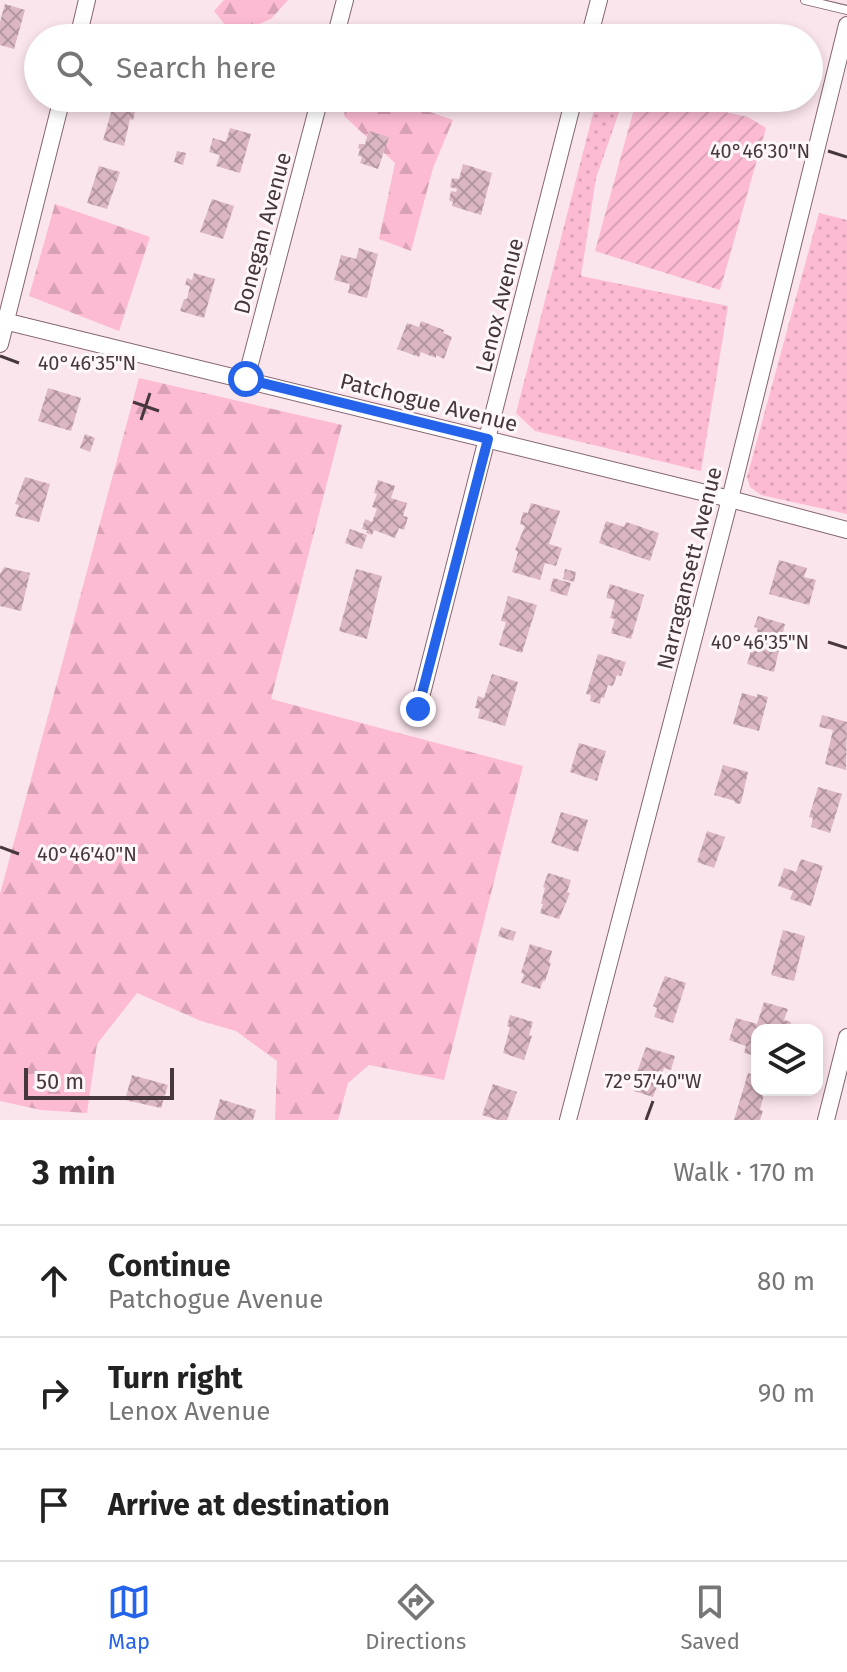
<!DOCTYPE html>
<meta charset="utf-8">
<style>
:root{--surface:#fff;--page:#f6f6f6;--text:#222;--muted:#767676;--line:#e0e0e0;--accent:#2563eb}
body{margin:0;font-family:"Fira Sans",sans-serif;background:var(--page);color:var(--text)}
.controls{position:absolute;right:24px;bottom:24px;display:grid;overflow:hidden;border-radius:16px;box-shadow:0 4px 12px #0003}
.controls button{width:72px;height:72px;display:grid;place-items:center;padding:0;border:0;border-bottom:2px solid var(--line);background:var(--surface);color:var(--text);font:40px sans-serif}
.scale{position:absolute;left:24px;bottom:20px;width:150px;box-sizing:border-box;padding-left:8px;border:4px solid #45373c;border-top:0;font-size:22px;line-height:28px;white-space:nowrap;color:#45373c;-webkit-text-stroke:6px #fef7f9;paint-order:stroke}
.stop{position:absolute;width:24px;height:24px;margin:-18px;border:6px solid #2563eb;border-radius:50%;background:#fff}
.stop.end{background:#2563eb;border-color:#fff;box-shadow:0 2px 8px #0008}
.list{margin:0;padding:0;list-style:none}
h2{display:flex;justify-content:space-between;align-items:center;height:104px;margin:0;padding:0 32px;font-size:34px}
h2 small{font-size:26px;font-weight:400;color:var(--muted)}
.list li{display:grid;grid-template-columns:52px 1fr auto;gap:24px;align-items:center;box-sizing:border-box;height:112px;padding:0 32px;border-top:2px solid var(--line)}
.list b{display:block;font-size:30px;white-space:nowrap}
.list p{margin:0;font-size:26px;white-space:nowrap;color:var(--muted)}
.list em{font-size:26px;font-style:normal;color:var(--muted)}
.icon{flex:none;width:44px;height:44px;fill:none;stroke:currentColor;stroke-width:2;stroke-linecap:round;stroke-linejoin:round}
.map{position:relative;flex:none;width:847px;height:1120px;overflow:hidden}
.search{position:absolute;background:var(--surface);box-shadow:0 4px 12px #0003;left:24px;right:24px;top:24px;height:88px;display:flex;align-items:center;gap:20px;box-sizing:border-box;padding:0 28px;border-radius:44px;color:var(--muted);font-size:30px}
.sheet{height:440px;background:var(--surface)}
nav{display:flex;justify-content:space-around;align-items:center;box-sizing:border-box;height:112px;border-top:2px solid var(--line);background:var(--surface);font-size:22px;color:var(--muted)}
nav a{display:grid;justify-items:center;gap:4px}
nav .on{color:var(--accent)}
.map>svg:first-child{display:block}
.grass{fill:url(#grass-dots)}
.forest{fill:url(#forest-firs)}
.garden{fill:url(#garden-furrows)}
.building{fill:url(#building-cross-hatch)}
.lines{fill:none;stroke-linecap:round;stroke-linejoin:round}
.lane-casing{stroke:#846570;stroke-width:10}
.street-casing{stroke:#846570;stroke-width:18}
.lane{stroke:#fff;stroke-width:8}
.street{stroke:#fff;stroke-width:16}
.route{stroke:#2563eb;stroke-width:10}
.ticks{fill:none;stroke:#45373c;stroke-width:3}
.labels{text-anchor:middle;stroke-width:6;stroke-linejoin:round;paint-order:stroke}
.street-label{font-size:22px;fill:#45373c;stroke:#fef7f9}
.ticks-label{font-size:20px;text-anchor:middle;fill:#45373c;stroke:#fef7f9;stroke-width:6;stroke-linejoin:round;paint-order:stroke}
</style>
<div class="map">
<svg width="847" height="1120" viewBox="0 0 847 1120">
<defs>
<pattern id="grass-dots" width="8" height="8" patternUnits="userSpaceOnUse" patternTransform="scale(2)"><rect width="8" height="8" fill="#fcbbd3"/><path d="M2 2h.1M6 6h.1" fill="none" stroke="#d9a1b6" stroke-width="1.8" stroke-linecap="round"/></pattern>
<pattern id="forest-firs" width="22" height="20" patternUnits="userSpaceOnUse" patternTransform="scale(2)"><rect width="22" height="20" fill="#fcbbd3"/><path d="M5 1l3.5 6h-7zM16 11l3.5 6h-7z" fill="#d9a1b6"/></pattern>
<pattern id="garden-furrows" width="10" height="10" patternUnits="userSpaceOnUse" patternTransform="scale(2)"><rect width="10" height="10" fill="#fcbbd3"/><path d="M-1 1l2-2M0 10L10 0M9 11l2-2" fill="none" stroke="#d9a1b6"/></pattern>
<pattern id="building-cross-hatch" width="8" height="8" patternUnits="userSpaceOnUse" patternTransform="scale(2)"><rect width="8" height="8" fill="#dab7c3"/><path d="M0 0l8 8M0 8l8-8" fill="none" stroke="#b396a0"/></pattern>
</defs>
<rect width="100%" height="100%" fill="#fbe5ec"/>
<g class="grass">
<path d="M597,98H624L596,178L581,276L728,306L701,471L535,431L516,413Z"/>
<path d="M819,213L847,220V514L761,495L750,487L747,477Z"/>
</g>
<g class="forest">
<path d="M224,0H288L271,19L233,35L214,11Z"/>
<path d="M346,98H383L413,106L453,120L433,168L411,251L379,239L395,163L344,116Z"/>
<path d="M55,204L150,237L119,331L29,296Z"/>
<path d="M139,378L342,425L271,699L523,766L444,1080L369,1065L348,1083L338,1120H275L277,1061L236,1031L201,1021L137,993L97,1044L87,1113L41,1110L0,1101V894Z"/>
</g>
<path class="garden" d="M637,98H663L748,117L766,128L720,290L595,251Z"/>
<g class="building">
<path d="M5,4L25,10L14,49L0,45V22Z"/>
<path d="M228,98H259L257,106Z"/>
<path d="M453,98H471L469,104Z"/>
<path d="M114,102L136,108L133,120L130,119L124,146L103,140Z"/>
<path d="M230,128L251,134L240,173L216,166L220,155L209,152L213,138L226,142Z"/>
<path d="M369,131L389,137L378,169L360,163L362,157L358,156L360,149L358,148L359,144H365Z"/>
<path d="M177,151L186,153L183,165L174,162Z"/>
<path d="M463,164L492,173L481,215L452,206L453,202L449,200L451,191L456,192L457,189L450,187L452,178L459,179Z"/>
<path d="M99,166L120,172L107,209L87,203Z"/>
<path d="M212,199L234,206L223,239L200,232Z"/>
<path d="M359,248L378,254L367,298L348,293L350,284L334,280L341,255L356,259Z"/>
<path d="M194,273L215,279L204,318L180,311L184,299H187L190,286L185,285L187,278L192,280Z"/>
<path d="M421,321L444,330L443,333L452,337L444,359L436,355V358L421,352L419,357L397,349L407,323L419,327Z"/>
<path d="M48,388L81,398L71,431L38,421Z"/>
<path d="M85,434L95,438L90,452L80,448Z"/>
<path d="M25,477L50,484L39,522L15,516L19,505L15,504Z"/>
<path d="M378,480L395,486L391,498L407,503L403,516L408,517L404,530L399,528L395,538L374,530L372,535L366,533L367,530L362,529L365,519L372,522L377,509L372,507L377,494L374,493Z"/>
<path d="M531,503L560,511L549,544L562,548L556,566L545,563L540,580L512,572L518,552L515,550L525,526L520,524L523,512L528,513Z"/>
<path d="M606,521L624,527L626,522L659,533L650,561L599,543Z"/>
<path d="M350,529L367,535L362,549L345,543Z"/>
<path d="M779,560L807,568L804,577L816,580L809,605L769,594Z"/>
<path d="M4,567L30,573L21,611L0,606V574Z"/>
<path d="M356,569L382,576L367,639L339,631Z"/>
<path d="M565,569L576,572L574,582L563,579Z"/>
<path d="M553,578L571,583L567,596L550,591Z"/>
<path d="M610,584L644,595L631,639L611,633L615,619L610,618L615,600L606,598Z"/>
<path d="M508,596L537,605L522,653L499,645L506,622L501,621Z"/>
<path d="M758,616L785,624L774,672L747,664L758,628L754,627Z"/>
<path d="M598,654L626,662L621,676L617,675L613,686L608,685L604,698L601,697L600,704L590,701L591,695L586,694Z"/>
<path d="M492,674L518,682L505,726L478,718L480,709L475,708L478,696L484,698Z"/>
<path d="M742,693L757,697V694L768,697L759,731L733,724Z"/>
<path d="M822,715L847,722L846,770L825,764L833,730L819,727Z"/>
<path d="M579,743L606,751L597,781L570,772Z"/>
<path d="M723,765L748,772L741,803L738,804L735,803V801L714,795Z"/>
<path d="M818,787L842,794L830,833L811,827L813,818L809,817Z"/>
<path d="M561,812L588,820L578,852L551,843Z"/>
<path d="M707,831L725,837L714,868L697,862Z"/>
<path d="M801,859L823,866L811,906L790,899L793,891L778,886L784,868L796,872Z"/>
<path d="M548,873L571,880L567,892L570,893L559,919L540,913L543,904H541L545,888L543,887Z"/>
<path d="M501,927L516,932L513,941L498,936Z"/>
<path d="M783,930L805,936L794,981L771,975Z"/>
<path d="M530,944L552,951L549,962L551,963L545,981H543L540,989L521,983L524,974L521,973Z"/>
<path d="M665,976L686,983L673,1023L654,1017L657,1008L653,1006Z"/>
<path d="M764,1002L788,1009L784,1020L791,1022L789,1030H757V1048L754,1047L752,1055L744,1053L746,1046L729,1040L736,1018L757,1024Z"/>
<path d="M510,1015L533,1022L529,1035L532,1036L524,1060L503,1053L510,1027L507,1026Z"/>
<path d="M646,1047L675,1056L671,1070L664,1068L653,1097L634,1091L638,1079L635,1078Z"/>
<path d="M748,1073L757,1076V1090H765L760,1110L763,1111L760,1120H734Z"/>
<path d="M132,1075L168,1085L161,1108L125,1100Z"/>
<path d="M493,1084L517,1092L507,1120H498L482,1115Z"/>
<path d="M220,1099L256,1110L253,1120H214Z"/>
</g>
<g class="lines">
<defs>
<path id="lane" d="M805,0L847,10"/>
<g id="street">
<path d="M78,38L87,0"/>
<path d="M335,38L345,0"/>
<path d="M589,38L599,0"/>
<path d="M0,320L730,499L847,530"/>
<path d="M0,344L62,98"/>
<path d="M246,379L320,98"/>
<path d="M418,709L574,98"/>
<path d="M568,1120L730,499L847,25"/>
<path d="M826,1120L847,1037"/>
</g>
</defs>
<use href="#lane" class="lane-casing"/>
<use href="#street" class="street-casing"/>
<use href="#lane" class="lane"/>
<use href="#street" class="street"/>
</g>
<g class="lines">
<path class="route" d="M246,379L488,439L418,709"/>
</g>
<path class="ticks" d="M828,151L847,157M0,356L19,363M133,402L159,411M141,420L150,393M828,642L847,648M0,847L19,854M646,1120L653,1101"/>
<g class="labels">
<g class="street-label">
<text transform="translate(262 233) rotate(-75)" y="8">Donegan Avenue</text>
<text transform="translate(499 305) rotate(-76)" y="8">Lenox Avenue</text>
<text transform="translate(429 402) rotate(14)" y="8">Patchogue Avenue</text>
<text transform="translate(689 568) rotate(-76)" y="8">Narragansett Avenue</text>
</g>
</g>
<g class="ticks-label">
<text x="760" y="158">40°46'30"N</text>
<text x="87" y="370">40°46'35"N</text>
<text x="760" y="649">40°46'35"N</text>
<text x="87" y="861">40°46'40"N</text>
<text x="653" y="1088">72°57'40"W</text>
</g>
</svg>
<div class="controls">
<button><svg class="icon" aria-label="layers" viewBox="0 0 24 24"><path d="M12 4l9 5-9 5-9-5zM3 14l9 5 9-5"/></svg></button>
</div>
<div class="scale">50 m</div>
<div class="stop" style="left:246px;top:379px"></div>
<div class="stop end" style="left:418px;top:709px"></div>
<div class="search"><svg class="icon" aria-label="search" viewBox="0 0 24 24"><circle cx="10" cy="10" r="6"/><path d="M15 15l6 6"/></svg>Search here</div>
</div>
<section class="sheet">
<h2>3 min<small>Walk · 170 m</small></h2>
<ul class="list">
<li><svg class="icon" aria-label="ahead" viewBox="0 0 24 24"><path d="M12 20V5M6 11l6-6 6 6"/></svg><div><b>Continue</b><p>Patchogue Avenue</p></div><em>80 m</em></li>
<li><svg class="icon" aria-label="right" viewBox="0 0 24 24"><path d="M7 20v-9h11M14 6l5 5-5 5"/></svg><div><b>Turn right</b><p>Lenox Avenue</p></div><em>90 m</em></li>
<li><svg class="icon" aria-label="arrive" viewBox="0 0 24 24"><path d="M6 21V4h12l-3 4 3 4H6"/></svg><div><b>Arrive at destination</b></div></li>
</ul>
</section>
<nav>
<a class="on"><svg class="icon" aria-label="map" viewBox="0 0 24 24"><path d="M3 6l6-2 6 2 6-2v14l-6 2-6-2-6 2zM9 4v14M15 6v14"/></svg>Map</a>
<a><svg class="icon" aria-label="directions" viewBox="0 0 24 24"><path d="M12 3l9 9-9 9-9-9zM9 14v-3h6M13 9l2 2-2 2"/></svg>Directions</a>
<a><svg class="icon" aria-label="saved" viewBox="0 0 24 24"><path d="M7 4h10v16l-5-4-5 4z"/></svg>Saved</a>
</nav>
